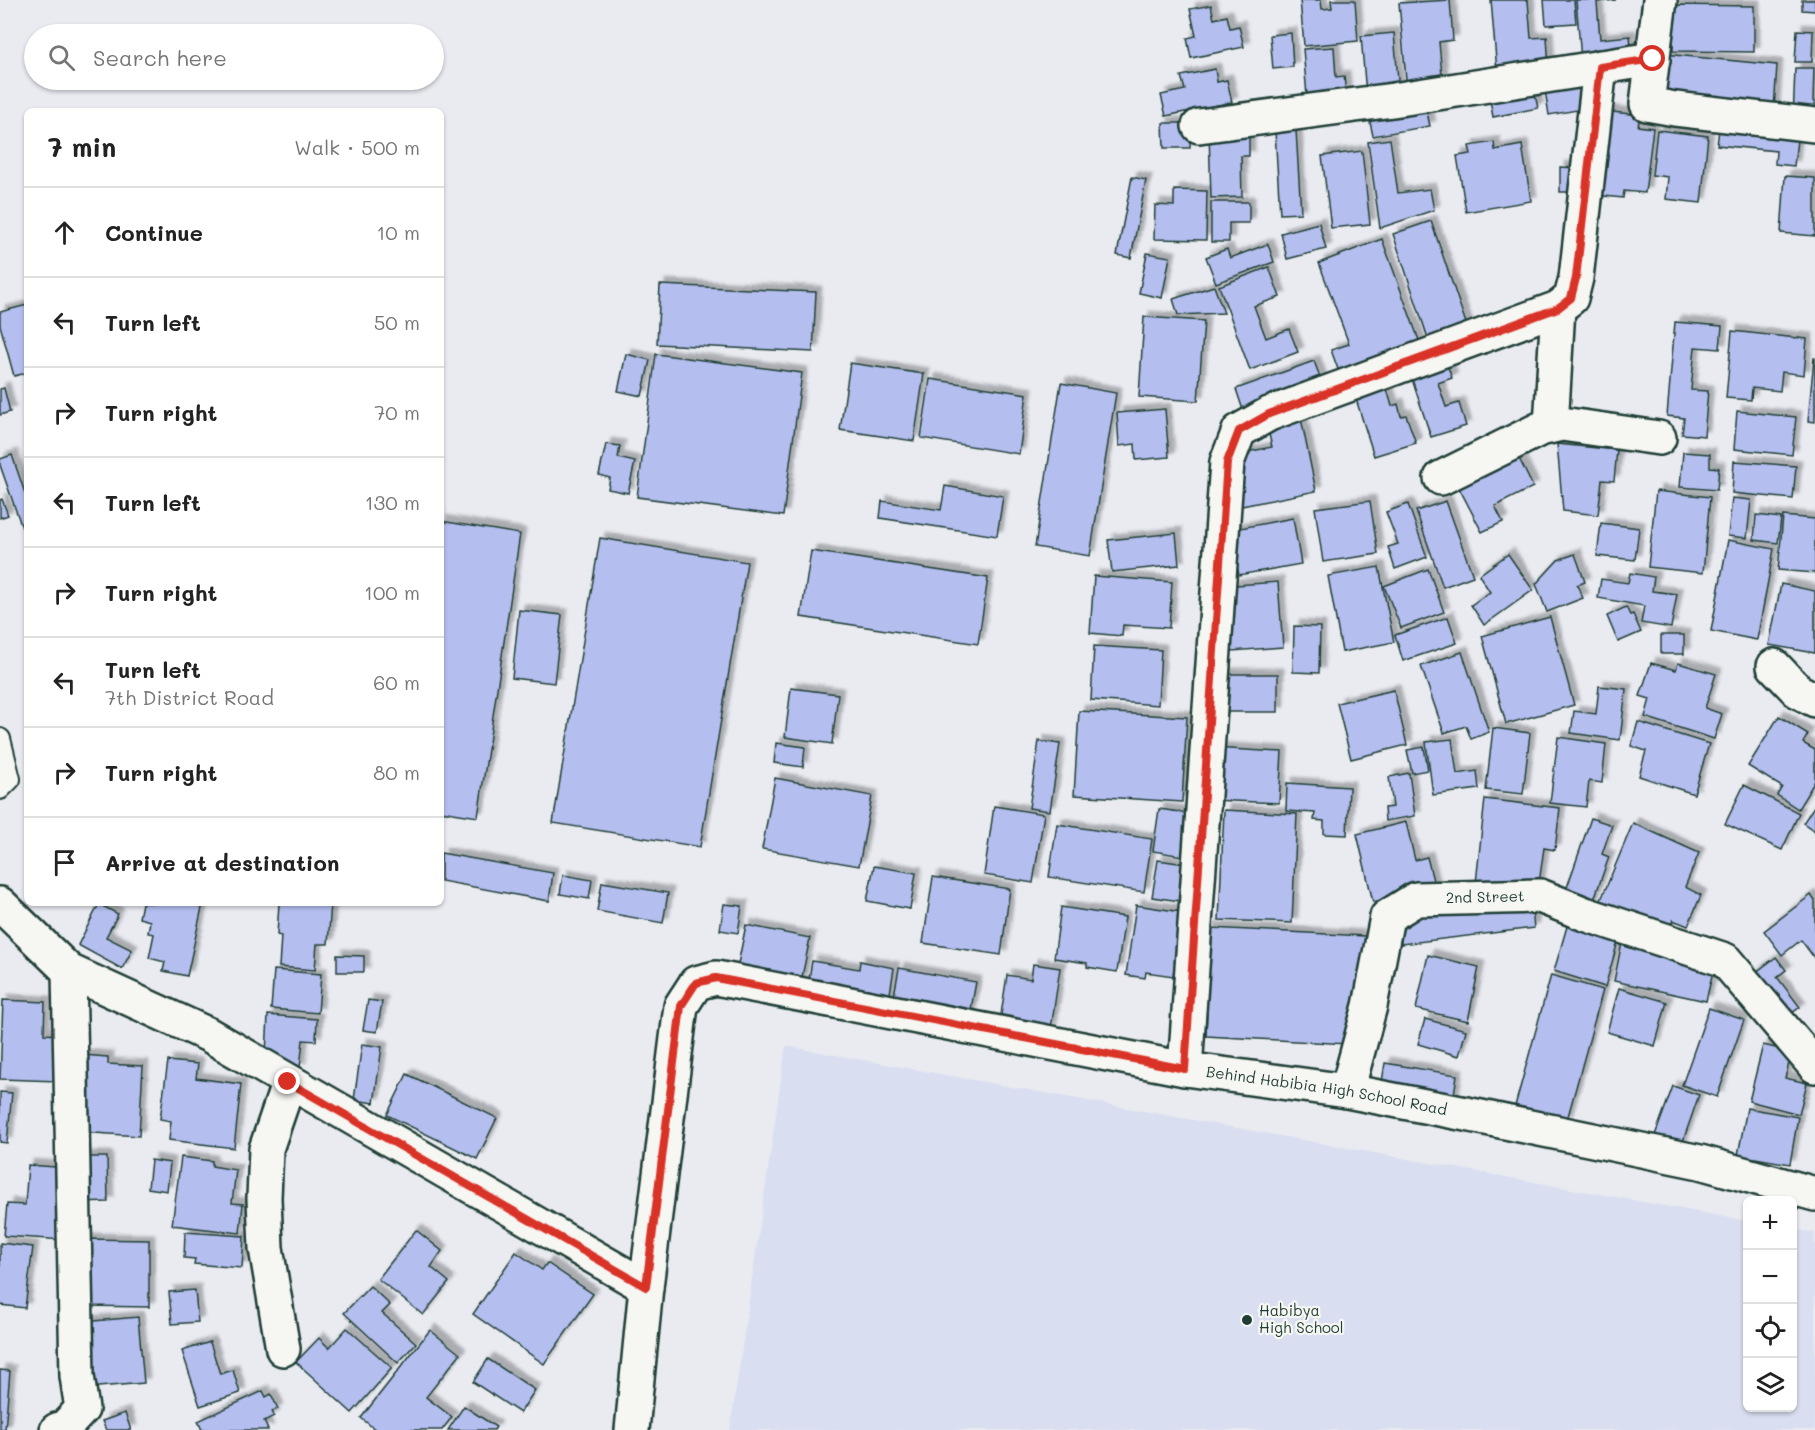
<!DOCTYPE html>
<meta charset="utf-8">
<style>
:root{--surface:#fff;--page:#f6f6f6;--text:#222;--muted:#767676;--line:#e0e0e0}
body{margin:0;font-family:Mali,sans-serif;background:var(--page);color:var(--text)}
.controls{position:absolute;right:18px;bottom:18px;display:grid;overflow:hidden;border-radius:9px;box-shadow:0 2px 4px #0004}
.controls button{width:54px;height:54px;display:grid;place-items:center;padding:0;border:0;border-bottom:2px solid var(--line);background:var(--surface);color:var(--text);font:30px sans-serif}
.stop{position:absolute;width:18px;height:18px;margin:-14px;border:4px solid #d93025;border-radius:50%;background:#fff}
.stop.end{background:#d93025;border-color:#fff;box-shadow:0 2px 6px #0008}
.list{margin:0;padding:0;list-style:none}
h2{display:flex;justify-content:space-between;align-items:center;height:78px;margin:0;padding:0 24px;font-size:26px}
h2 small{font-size:20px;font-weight:400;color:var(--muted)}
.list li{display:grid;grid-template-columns:39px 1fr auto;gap:18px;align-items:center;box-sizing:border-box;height:90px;padding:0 24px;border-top:2px solid var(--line)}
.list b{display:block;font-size:22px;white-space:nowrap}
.list p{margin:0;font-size:20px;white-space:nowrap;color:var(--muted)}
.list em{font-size:20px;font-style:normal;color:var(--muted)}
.icon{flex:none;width:33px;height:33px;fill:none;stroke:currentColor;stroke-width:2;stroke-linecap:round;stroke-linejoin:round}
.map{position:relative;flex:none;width:1815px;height:1430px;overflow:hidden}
.search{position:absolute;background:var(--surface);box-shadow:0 2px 4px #0004;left:24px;top:24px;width:420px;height:66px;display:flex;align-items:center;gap:15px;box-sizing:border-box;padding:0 21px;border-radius:33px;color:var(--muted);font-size:22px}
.panel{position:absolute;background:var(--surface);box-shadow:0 2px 4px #0004;left:24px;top:108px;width:420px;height:798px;border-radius:9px}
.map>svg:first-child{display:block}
.built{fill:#d9def0}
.building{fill:#b4beef;stroke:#1f3d34;stroke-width:1.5;filter:url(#shadow)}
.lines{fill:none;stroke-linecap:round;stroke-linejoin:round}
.service-casing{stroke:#1f3d34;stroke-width:24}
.minor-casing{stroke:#1f3d34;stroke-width:38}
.service{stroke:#f6f6f2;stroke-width:20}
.minor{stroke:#f6f6f2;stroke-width:33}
.route{stroke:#d93025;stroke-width:8}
.poi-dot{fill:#1f3d34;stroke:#f6f6f2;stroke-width:2}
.labels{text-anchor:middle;stroke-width:4.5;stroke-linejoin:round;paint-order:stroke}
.street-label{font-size:15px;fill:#1f3d34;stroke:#f6f6f2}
.poi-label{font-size:15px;fill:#1f3d34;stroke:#f6f6f2;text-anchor:start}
</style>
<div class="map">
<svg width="1815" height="1430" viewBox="0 0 1815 1430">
<defs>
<filter id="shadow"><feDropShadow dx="5.5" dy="-5.5" stdDeviation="1.5" flood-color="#0004"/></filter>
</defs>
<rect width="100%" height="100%" fill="#e9ebf1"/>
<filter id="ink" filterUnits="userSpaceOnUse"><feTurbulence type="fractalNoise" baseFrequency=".0167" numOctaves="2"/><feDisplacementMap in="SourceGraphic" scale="12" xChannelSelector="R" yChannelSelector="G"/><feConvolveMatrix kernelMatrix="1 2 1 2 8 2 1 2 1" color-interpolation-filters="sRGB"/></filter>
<g filter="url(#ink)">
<path class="built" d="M786,1046L1747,1221L1748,1408H1792L1793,1229L1815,1233V1430H730Z"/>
<g class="building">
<path d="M1300,0H1321L1322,9L1332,8L1331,0H1355L1358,41L1304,46Z"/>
<path d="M1450,0L1453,40L1439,42L1443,87L1407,90L1399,3Z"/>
<path d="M1491,0H1528L1531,38L1547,37L1549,68L1497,72Z"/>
<path d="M1544,0H1574L1576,23L1546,25Z"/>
<path d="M1576,0H1616L1597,2L1600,39L1630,36L1632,54L1581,59Z"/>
<path d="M1802,0H1815V11L1802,10Z"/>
<path d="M1211,5L1214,19L1227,16L1230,28L1239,26L1244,47L1191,58L1187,38L1196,36L1190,9Z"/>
<path d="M1673,5L1754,6V52L1673,51Z"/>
<path d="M1797,30L1813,31L1812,62H1795Z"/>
<path d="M1291,33L1293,67L1273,69L1270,35Z"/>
<path d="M1394,33L1399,91L1366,94L1361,36Z"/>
<path d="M1334,47L1336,77L1344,76L1347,104L1308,108L1303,49Z"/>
<path d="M1664,54L1777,65L1774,110L1660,99Z"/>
<path d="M1795,68H1814L1813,101L1815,102V121L1793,120Z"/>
<path d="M1215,69L1217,82L1227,80L1232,102L1166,116L1161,95L1185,90L1181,76Z"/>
<path d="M1584,78L1589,108L1549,115L1544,84Z"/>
<path d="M1533,86L1538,108L1493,117L1489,95Z"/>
<path d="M1425,103L1430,126L1373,136L1368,113Z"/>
<path d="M1603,111L1640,115L1638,126L1653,128L1645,193L1624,191L1623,198L1594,195Z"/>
<path d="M1720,122L1798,131L1794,166L1775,164L1776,151L1717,145Z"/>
<path d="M1163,123H1190V148H1164Z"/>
<path d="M1296,130L1301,213L1280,214L1275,131Z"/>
<path d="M1657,130L1708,136L1701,203L1666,199L1668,177L1652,175Z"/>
<path d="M1249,132V156H1241L1242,197L1211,198L1209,133Z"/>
<path d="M1390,139L1398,193L1430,189L1434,210L1380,228L1368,142Z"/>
<path d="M1494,142L1495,150L1522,145L1531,201L1466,212L1457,156L1471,154L1469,146Z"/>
<path d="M1362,151L1370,224L1331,228L1322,156Z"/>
<path d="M1560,167L1576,168V192H1560Z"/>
<path d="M1785,176L1815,178V236L1781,233Z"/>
<path d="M1132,177L1146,180L1131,258L1117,255Z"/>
<path d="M1174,190L1207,191L1206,240L1154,239L1155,205L1174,206Z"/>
<path d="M1211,202H1249V223H1229V242H1211Z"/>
<path d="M1431,221L1469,332L1430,344L1393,234Z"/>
<path d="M1319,223L1326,249L1287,259L1281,233Z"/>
<path d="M1382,239L1420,343L1339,372L1331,350L1349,344L1319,263Z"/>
<path d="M1268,244L1274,262L1216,283L1206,257L1227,249L1230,258Z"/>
<path d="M1147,253L1170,257L1162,298L1139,293Z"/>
<path d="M1269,267L1280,297L1254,306L1266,338L1289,329L1298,352L1250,370L1219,286Z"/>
<path d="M660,285L816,292L813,352L657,344Z"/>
<path d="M1214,286L1224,313L1178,315L1173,299Z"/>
<path d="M27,305V373L14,376L0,325V312Z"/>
<path d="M1144,317L1204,321L1198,401L1139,397Z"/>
<path d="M1675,322L1722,326L1720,349L1695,347L1691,390L1708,391L1704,436L1682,434L1684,418L1667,416Z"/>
<path d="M1732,331L1807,339L1804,375L1782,372L1780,391L1752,388L1751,400L1726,398Z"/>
<path d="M626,354L650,360L642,396L618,391Z"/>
<path d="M656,354L802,373L783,516L637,497Z"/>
<path d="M1814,358H1815V422L1808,421Z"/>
<path d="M1445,359L1452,378L1438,383L1446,407L1459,403L1466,426L1431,437L1409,370Z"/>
<path d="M1314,361L1323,385L1244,413L1236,389Z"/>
<path d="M850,363L924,374L914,441L840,430Z"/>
<path d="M930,379L1027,394L1019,454L921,438Z"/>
<path d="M1061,383L1116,393L1090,556L1035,547Z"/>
<path d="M1386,386L1392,406L1398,404L1401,416L1406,415L1416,443L1374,456L1355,396Z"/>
<path d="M4,388L10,412L0,415V389Z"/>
<path d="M1165,409L1169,457L1136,460L1135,444L1119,446L1117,413Z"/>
<path d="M1737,411L1796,417L1792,455L1734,449Z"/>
<path d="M1301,418L1316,491L1232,508L1237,454L1272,447L1267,426Z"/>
<path d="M606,444L620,446L618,458L635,462L628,493L608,489L610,478L599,475Z"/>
<path d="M1557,444L1617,450L1614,481L1602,480L1598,515L1563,511Z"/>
<path d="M1515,450L1533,487L1495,506L1503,522L1482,532L1455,480Z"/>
<path d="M1683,452L1710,454V467L1719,468L1717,490L1680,487Z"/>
<path d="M12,455L27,499V542L0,465V459Z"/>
<path d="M1734,461L1796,466L1793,499L1732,493Z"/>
<path d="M945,486L1003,496L997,536L880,518L882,501L941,510Z"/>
<path d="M1656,491L1710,497L1703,573L1648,567Z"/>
<path d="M1732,498L1751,500L1747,538L1728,536Z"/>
<path d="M2,499L8,515L0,518V500Z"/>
<path d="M1370,501L1378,554L1323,562L1315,508Z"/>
<path d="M1446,501L1473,576L1443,587L1416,511Z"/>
<path d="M1408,504L1427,557L1395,569L1388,547L1398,544L1386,512Z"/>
<path d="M1756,515L1781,518L1778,543L1754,540Z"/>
<path d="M1783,516L1815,519V573L1778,570Z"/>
<path d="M1293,518L1301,564L1239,575L1230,530Z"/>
<path d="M441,521L520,534L478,817L441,811Z"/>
<path d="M1601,523L1639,528L1635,560L1597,556Z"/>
<path d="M1176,533L1179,565L1112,572L1108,540Z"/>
<path d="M600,538L747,562L700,847L553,823Z"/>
<path d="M1728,540L1774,549L1757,640L1711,631Z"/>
<path d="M811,551L988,578L978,644L801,617Z"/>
<path d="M1508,554L1533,590L1484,625L1471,605L1490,592L1479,575Z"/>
<path d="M1575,554L1585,582L1577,585L1583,598L1547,612L1536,584L1558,560Z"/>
<path d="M1379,567L1394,642L1342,652L1328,576Z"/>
<path d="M1428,569L1444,612L1401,628L1384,586Z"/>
<path d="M1630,573L1654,577L1652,591L1677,594L1671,628L1641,623L1644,606L1598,598L1601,579L1628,583Z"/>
<path d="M1094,576L1172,582L1169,628L1123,625L1122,636L1090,633Z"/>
<path d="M1278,582L1283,647L1232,651L1230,625L1222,586Z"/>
<path d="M1781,584L1815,591V653L1769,645Z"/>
<path d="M1626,607L1630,615L1633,614L1641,632L1618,642L1607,616Z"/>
<path d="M519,610L562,615L554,683L512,678Z"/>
<path d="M1448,617L1457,643L1403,661L1395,635Z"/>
<path d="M1550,617L1574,705L1506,724L1482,636Z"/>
<path d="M1294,626L1320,627L1319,673L1293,672Z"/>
<rect x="1661" y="635" width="23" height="19"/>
<path d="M1094,646L1161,650L1158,705L1091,700Z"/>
<path d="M1462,652L1489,732L1471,739L1466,726L1444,733L1421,666Z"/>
<path d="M1651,663L1676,670L1678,663L1716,674L1705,708L1722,714L1714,739L1645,717L1650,699L1640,696Z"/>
<rect x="1217" y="674" width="61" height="38"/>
<path d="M1599,686L1626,689L1620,740L1571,733L1574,711L1596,714Z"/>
<path d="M791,688L838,694L832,744L785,737Z"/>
<path d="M1394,690L1407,745L1351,759L1337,703Z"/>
<path d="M1079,711L1187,717L1182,802L1074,795Z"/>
<path d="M1779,716L1808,734L1803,743L1815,750V781L1798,809L1777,795L1782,787L1748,766Z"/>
<path d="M1638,722L1709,744L1694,794L1639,776L1646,751L1631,746Z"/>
<path d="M1493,728L1530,733L1523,794L1486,790Z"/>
<path d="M1558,737L1606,744L1602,783L1589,781L1586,807L1550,803Z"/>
<path d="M1452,739L1457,774L1477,771L1479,789L1433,795L1426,742Z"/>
<path d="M1039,741L1060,744L1050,811L1029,808Z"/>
<path d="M776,743L805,747L803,767L774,763Z"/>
<path d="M1424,747L1428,770L1412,773L1407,750Z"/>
<path d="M1213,748L1282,752L1279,803L1211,800Z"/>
<path d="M1409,773L1415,816L1385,821L1384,808L1393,807L1389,777Z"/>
<path d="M775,778L872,796L859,866L762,849Z"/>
<path d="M1287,783L1349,787L1347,835L1324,834V821L1314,820L1315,813L1286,811Z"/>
<path d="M1744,785L1799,813L1782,850L1725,824Z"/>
<path d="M1485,799L1560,808L1555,850L1544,848L1538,891L1476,883Z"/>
<path d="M1815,805V831L1803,823Z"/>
<path d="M994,806L1044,814L1033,883L984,875Z"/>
<path d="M1159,809L1194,814L1188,857L1153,851Z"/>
<path d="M1224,810L1297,814L1292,923L1219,920Z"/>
<path d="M1591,818L1612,825L1602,854L1609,857L1592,905L1564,896Z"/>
<path d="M1406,822L1415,860L1427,857L1435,888L1373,902L1357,834Z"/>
<path d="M1633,823L1699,853L1685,887L1701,895L1688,926L1673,920L1666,936L1598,907Z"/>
<path d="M1057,824L1152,839L1144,892L1049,877Z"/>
<path d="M441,853L553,873L549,901L441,881Z"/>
<path d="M1158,860L1185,864L1180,901L1152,897Z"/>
<path d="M874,866L916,873L910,909L867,901Z"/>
<path d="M563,875L592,880L589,899L560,894Z"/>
<path d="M933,877L1010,889L1001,955L923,943Z"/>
<path d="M602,882L668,893L663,923L597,911Z"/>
<path d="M1811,895L1815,901V959L1801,940L1782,955L1764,931Z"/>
<path d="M1531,900L1534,928L1401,944L1399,914Z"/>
<path d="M142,903H203L187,976L163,971L165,962L149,958L154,934L148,933L150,921L139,918Z"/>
<path d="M279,903H331L328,944H317L315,970L279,967L281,936L277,935Z"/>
<path d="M99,904L118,914L106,937L132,950L122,969L78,945Z"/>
<path d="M724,904L742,906L738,933L720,930Z"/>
<path d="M1136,905L1182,912L1173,976L1146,972L1145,978L1126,975Z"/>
<path d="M1061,907L1125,917L1117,972L1087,967V963L1054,958Z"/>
<path d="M1568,923L1619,938L1605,987L1554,971Z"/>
<path d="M746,925L810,938L800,987L736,974Z"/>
<path d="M1210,928L1365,936L1361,1021L1349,1020L1348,1044L1206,1036Z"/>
<path d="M1622,942L1715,963L1706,1001L1614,981Z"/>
<path d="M337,955L364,956V972H337Z"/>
<path d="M1428,955L1479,967L1468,1021L1416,1009Z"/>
<path d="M1776,957L1786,970L1777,977L1800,1007L1784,1019L1751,976Z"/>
<path d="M812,961L859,969L860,961L894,968L889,1000L808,985Z"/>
<path d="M1033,964L1060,968L1051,1029L1000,1021L1007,975L1031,979Z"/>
<path d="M899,968L976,982L970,1015L893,1001Z"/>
<path d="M274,970L321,974L318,1013L271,1009Z"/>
<path d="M1551,975L1603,990L1567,1120L1515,1106Z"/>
<path d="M1619,988L1667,1002L1655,1046L1607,1032Z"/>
<path d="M3,1000L45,1002L44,1034L60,1035L58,1081L0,1079Z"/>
<path d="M368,1000L382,1002L377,1032L363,1030Z"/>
<path d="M1709,1008L1744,1020L1717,1097L1682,1085Z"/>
<path d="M268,1015L317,1019L316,1041L303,1040L300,1068L266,1054Z"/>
<path d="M1425,1019L1466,1030L1459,1056L1418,1044Z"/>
<path d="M362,1044L382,1047L374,1103L354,1100Z"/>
<path d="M1763,1045L1792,1052L1785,1078L1807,1083L1799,1114L1749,1101Z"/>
<path d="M83,1055L108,1057V1064L143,1066L139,1136L79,1132Z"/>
<path d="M168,1061L198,1064L196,1078L241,1084L234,1148L169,1140L171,1121L160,1119Z"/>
<path d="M1385,1063L1457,1075L1453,1101L1381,1088Z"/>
<path d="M407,1074L497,1118L477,1159L387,1115Z"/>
<path d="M1673,1086L1699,1095L1681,1147L1654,1138Z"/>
<path d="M0,1092L12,1093L7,1143L0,1142Z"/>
<path d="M1747,1108L1798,1117L1790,1164L1738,1155Z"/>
<path d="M79,1157H107L108,1202L80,1203Z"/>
<path d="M181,1157L212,1161V1166L236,1170L232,1203L243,1204L240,1233L172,1225Z"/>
<path d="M151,1160L170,1163L167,1191L148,1188Z"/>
<path d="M28,1165L70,1168L64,1240L4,1236L7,1204L25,1205Z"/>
<path d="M416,1230L442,1251L431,1267L449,1282L423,1315L378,1279Z"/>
<path d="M185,1232L244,1236L242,1268L194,1264L195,1259L184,1258Z"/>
<path d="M86,1239L149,1240V1307L85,1306Z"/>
<path d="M0,1243L33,1247L25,1308L0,1305Z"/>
<path d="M516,1252L542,1270L547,1263L593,1294L544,1364L473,1314Z"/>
<path d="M370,1286L390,1305L382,1313L416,1343L398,1363L344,1313Z"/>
<path d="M195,1290L198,1322L172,1324L169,1292Z"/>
<path d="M138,1317L144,1383L87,1388L82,1322Z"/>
<path d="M347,1328L392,1368L352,1413L296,1362L319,1338L329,1348Z"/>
<path d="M430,1330L460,1354L426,1397L452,1417L442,1430H376L361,1418Z"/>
<path d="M210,1342L220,1374L233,1370L240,1393L200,1406L182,1351Z"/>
<path d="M488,1359L535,1390L520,1413L473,1382Z"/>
<path d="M0,1370L10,1371L5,1430H0Z"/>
<path d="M263,1391L266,1397L271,1394L278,1409L272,1411L274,1416L264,1421L268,1430H202L198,1421Z"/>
<path d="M464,1406L496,1427L494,1430H448Z"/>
<path d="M125,1413L131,1430H106L102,1421Z"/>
</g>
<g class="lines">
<defs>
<path id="service" d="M0,739L10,779L0,789"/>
<g id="minor">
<path d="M1660,0L1647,104L1675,109L1815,125"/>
<path d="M1199,126L1393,100L1653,59"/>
<path d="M1551,426L1558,308"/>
<path d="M1441,478L1540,429L1562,424L1659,438"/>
<path d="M1774,666L1798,691L1815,700"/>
<path d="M0,904L69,971L209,1035L646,1287"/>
<path d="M1185,1069L1227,462L1239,431L1269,414L1558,308L1571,298L1576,278L1600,67"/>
<path id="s1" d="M1347,1091L1370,1006L1387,917L1416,899L1540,896L1585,914L1725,960L1815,1066"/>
<path d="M283,1349L266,1248L264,1198L266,1149L289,1082"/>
<path d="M57,1430L65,1427L82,1409L77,1376L69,971"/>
<path id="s2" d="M632,1430L646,1287L681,1006L696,983L716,978L1185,1069L1347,1091L1471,1115L1700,1162L1815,1194"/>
</g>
</defs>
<use href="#service" class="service-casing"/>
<use href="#minor" class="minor-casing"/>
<use href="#service" class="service"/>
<use href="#minor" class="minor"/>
</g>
</g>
<g class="lines" filter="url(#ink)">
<path class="route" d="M288,1082L646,1287L681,1006L696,983L716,978L1185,1069L1227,462L1239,431L1269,414L1558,308L1571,298L1576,278L1600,67L1653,59"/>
</g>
<circle class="poi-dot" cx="1247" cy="1320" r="6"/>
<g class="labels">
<g class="street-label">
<text dy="5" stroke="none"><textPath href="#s1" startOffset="282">2nd Street</textPath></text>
<text dy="5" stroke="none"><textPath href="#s2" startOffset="1096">Behind Habibia High School Road</textPath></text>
</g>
<g class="poi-label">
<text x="1259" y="1316">Habibya<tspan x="1259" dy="17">High School</tspan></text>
</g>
</g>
</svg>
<div class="controls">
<button>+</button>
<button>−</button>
<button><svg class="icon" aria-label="locate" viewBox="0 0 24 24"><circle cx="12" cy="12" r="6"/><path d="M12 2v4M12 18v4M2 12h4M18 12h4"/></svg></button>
<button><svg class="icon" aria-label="layers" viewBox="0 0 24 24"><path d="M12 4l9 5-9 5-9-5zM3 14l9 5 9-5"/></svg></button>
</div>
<div class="stop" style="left:1653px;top:59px"></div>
<div class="stop end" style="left:288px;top:1082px"></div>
<div class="search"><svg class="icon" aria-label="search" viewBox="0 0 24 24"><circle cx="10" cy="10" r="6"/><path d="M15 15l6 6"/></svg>Search here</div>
<section class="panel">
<h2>7 min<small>Walk · 500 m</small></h2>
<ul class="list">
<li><svg class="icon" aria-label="ahead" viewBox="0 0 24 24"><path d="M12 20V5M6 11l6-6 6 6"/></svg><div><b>Continue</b></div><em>10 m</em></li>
<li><svg class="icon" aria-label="left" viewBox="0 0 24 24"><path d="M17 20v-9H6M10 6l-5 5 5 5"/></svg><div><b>Turn left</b></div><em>50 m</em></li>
<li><svg class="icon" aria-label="right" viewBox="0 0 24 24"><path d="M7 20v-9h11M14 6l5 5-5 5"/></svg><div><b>Turn right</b></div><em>70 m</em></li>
<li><svg class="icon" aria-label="left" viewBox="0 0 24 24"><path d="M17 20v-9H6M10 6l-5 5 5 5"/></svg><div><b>Turn left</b></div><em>130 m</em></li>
<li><svg class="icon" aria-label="right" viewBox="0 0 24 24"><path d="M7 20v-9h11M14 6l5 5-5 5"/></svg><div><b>Turn right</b></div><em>100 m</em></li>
<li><svg class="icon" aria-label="left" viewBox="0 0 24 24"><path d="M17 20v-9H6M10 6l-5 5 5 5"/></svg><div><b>Turn left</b><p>7th District Road</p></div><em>60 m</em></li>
<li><svg class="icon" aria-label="right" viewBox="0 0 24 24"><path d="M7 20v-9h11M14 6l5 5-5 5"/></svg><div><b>Turn right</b></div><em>80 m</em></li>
<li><svg class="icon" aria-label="arrive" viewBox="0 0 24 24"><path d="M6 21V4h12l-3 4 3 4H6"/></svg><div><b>Arrive at destination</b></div></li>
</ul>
</section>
</div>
